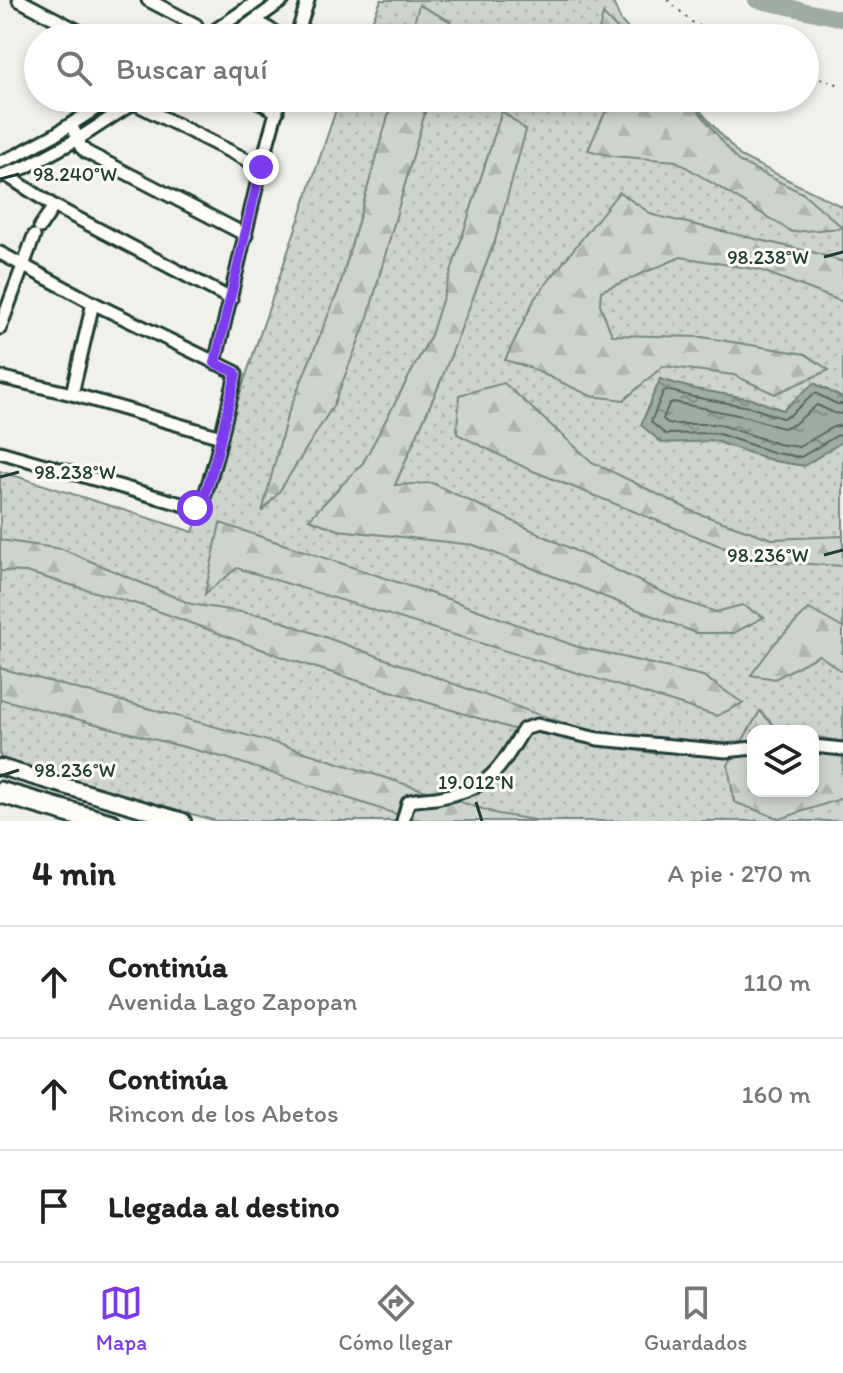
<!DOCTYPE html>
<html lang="es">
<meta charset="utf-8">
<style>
:root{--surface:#fff;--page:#f2f2f2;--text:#222;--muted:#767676;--line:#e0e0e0;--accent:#7c3aed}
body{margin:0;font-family:Itim,sans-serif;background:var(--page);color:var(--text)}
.controls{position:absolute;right:24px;bottom:24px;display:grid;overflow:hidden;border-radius:16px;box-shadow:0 4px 12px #0003}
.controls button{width:72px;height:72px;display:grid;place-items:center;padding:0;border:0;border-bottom:2px solid var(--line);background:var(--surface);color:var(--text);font:40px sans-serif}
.stop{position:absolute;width:24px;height:24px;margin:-18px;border:6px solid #7c3aed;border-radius:50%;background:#fff}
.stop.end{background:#7c3aed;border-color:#fff;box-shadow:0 2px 8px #0008}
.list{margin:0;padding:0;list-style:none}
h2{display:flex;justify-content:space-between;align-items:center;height:104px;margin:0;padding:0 32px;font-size:34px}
h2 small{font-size:26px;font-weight:400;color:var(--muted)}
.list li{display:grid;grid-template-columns:52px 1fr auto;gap:24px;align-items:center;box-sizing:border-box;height:112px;padding:0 32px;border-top:2px solid var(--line)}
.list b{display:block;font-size:30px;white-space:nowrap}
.list p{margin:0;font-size:26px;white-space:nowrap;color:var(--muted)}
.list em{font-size:26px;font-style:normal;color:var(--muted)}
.icon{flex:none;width:44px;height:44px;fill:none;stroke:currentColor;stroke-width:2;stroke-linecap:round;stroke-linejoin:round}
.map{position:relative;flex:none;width:843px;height:821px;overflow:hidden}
.search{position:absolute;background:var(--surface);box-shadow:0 4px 12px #0003;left:24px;right:24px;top:24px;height:88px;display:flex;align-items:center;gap:20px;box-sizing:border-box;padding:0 28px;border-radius:44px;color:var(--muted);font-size:30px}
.sheet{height:440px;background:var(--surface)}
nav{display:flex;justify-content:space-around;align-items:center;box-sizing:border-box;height:112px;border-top:2px solid var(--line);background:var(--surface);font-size:22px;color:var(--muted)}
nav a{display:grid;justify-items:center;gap:4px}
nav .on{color:var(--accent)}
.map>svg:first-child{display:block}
.grass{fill:url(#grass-dots);stroke:#768880;stroke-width:2;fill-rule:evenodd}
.forest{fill:url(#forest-firs);stroke:#768880;stroke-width:2}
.water{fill:url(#water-ripples);stroke:#6c8077;stroke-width:2}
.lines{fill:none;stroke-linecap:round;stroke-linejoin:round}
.shore{stroke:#526961;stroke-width:2}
.river{stroke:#9faca4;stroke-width:16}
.minor-casing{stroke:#1f3d34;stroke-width:17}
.major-casing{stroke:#1f3d34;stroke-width:20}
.path{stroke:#1f3d34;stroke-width:2;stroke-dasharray:2 6;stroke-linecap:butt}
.minor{stroke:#fdfcf7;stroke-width:11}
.major{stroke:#fdfcf7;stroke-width:14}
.route{stroke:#7c3aed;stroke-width:10}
.ticks{fill:none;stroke:#1f3d34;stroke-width:3}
.ticks-label{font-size:20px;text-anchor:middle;fill:#1f3d34;stroke:#fdfcf7;stroke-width:6;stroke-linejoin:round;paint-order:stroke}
</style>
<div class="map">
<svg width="843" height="821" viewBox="0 0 843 821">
<defs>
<pattern id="grass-dots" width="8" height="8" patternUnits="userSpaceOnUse" patternTransform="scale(2)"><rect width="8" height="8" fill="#cdd3cd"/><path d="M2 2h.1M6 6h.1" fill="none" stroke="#b0b6b1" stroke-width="1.8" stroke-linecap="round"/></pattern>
<pattern id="forest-firs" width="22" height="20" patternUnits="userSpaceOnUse" patternTransform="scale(2)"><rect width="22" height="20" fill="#cdd3cd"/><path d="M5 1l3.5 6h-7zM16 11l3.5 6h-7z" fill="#b0b6b1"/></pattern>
<pattern id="water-ripples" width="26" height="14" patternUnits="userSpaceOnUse" patternTransform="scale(2)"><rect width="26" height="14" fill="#9faca4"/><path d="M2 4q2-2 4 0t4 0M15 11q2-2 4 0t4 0" fill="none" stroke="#818d86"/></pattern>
</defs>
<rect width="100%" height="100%" fill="#f0f1eb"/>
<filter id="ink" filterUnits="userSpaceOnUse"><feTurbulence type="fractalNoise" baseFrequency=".0125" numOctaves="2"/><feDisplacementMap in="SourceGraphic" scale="16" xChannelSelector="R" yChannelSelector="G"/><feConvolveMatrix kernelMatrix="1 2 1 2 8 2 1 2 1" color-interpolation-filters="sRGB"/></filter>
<g filter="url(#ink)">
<g class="grass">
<path d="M381,0H612L621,21L636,38H365Z"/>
<path d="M340,98H689L740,156L843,207V821H216L0,759V471L193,532ZM753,731H813V791H753Z"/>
</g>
<g class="forest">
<path d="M419,5L450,21L446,38H410Z"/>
<path d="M603,14L625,37L626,38H597Z"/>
<path d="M393,98H429L368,317L333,406L279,492L262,512L287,416L339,289Z"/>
<path d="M609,98H688L738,161L804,194L843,228L792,232L676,161L612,156L588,150L610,102Z"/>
<path d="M502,111L526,130L495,241L442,378L395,485L432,483L677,599L716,612L742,605L764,617L734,633H696L474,545L338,530L309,519L363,463L431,335Z"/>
<path d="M619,192L653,215L820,254L843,262V302L760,270L681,257L601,291L600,304L612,335L702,337L805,354L829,370L775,394L734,375L663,366L624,400L591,396L528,367L505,360L535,298Z"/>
<path d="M504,383L592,462L694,512L772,539L843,536V566L758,561L528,469L457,434L459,395Z"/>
<path d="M220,523L451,600L575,646L703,676L743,703L717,716L237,568L205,594Z"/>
<path d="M0,540L62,549L191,604L267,616L534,713L657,754L513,729L288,659L147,607L26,572L0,571Z"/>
<path d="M809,609L843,628V672L819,655L775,679L751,675L775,643Z"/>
<path d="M0,668L286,746L498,814L541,821H427L405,817L226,758L0,699Z"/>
<path d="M760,711L778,730L785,731H753V791H813V736L843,742V798L780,819L734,802L728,765Z"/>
</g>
<path class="water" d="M660,379L695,389L752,399L783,410L814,383L843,398V438L840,443L804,466L774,461L715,441L662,443L641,425Z"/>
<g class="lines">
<g class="shore">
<path d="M843,404H837L815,393L789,416L782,418L750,407L693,397L667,390L663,392L651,422L665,434L716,433L775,453L801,457L836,436L843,435"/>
<path d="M843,414L834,413L817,405L793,425L782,428L747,417L673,402L669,404L663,419L669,424H718L778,444L799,447L833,427L843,425"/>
</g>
<path class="river" d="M756,0L843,19"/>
<defs>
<g id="minor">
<path d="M19,0L92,38"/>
<path d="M148,0L196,25L202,38"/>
<path d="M255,20L283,38"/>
<path d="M204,38L259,0"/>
<path d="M230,38L283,0"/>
<path d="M296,38L308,0"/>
<path d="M252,98L277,112"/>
<path d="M134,103L261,167"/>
<path d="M71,124L81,147L86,152L246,235"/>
<path d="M0,162L17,155L56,134L112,98"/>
<path d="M6,175L54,206L231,299"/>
<path d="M1,176L26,167L78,139L141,98"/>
<path d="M40,227L54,206"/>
<path d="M0,253L93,303L235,372L236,374L216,458L202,505L195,508L0,452"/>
<path d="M0,328L34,236"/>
<path d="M215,363L261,167L280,98"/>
<path d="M0,377L72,394L221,437"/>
<path d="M72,394L93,303"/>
<path d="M813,746L843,749"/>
<path d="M0,788L114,821"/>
<path d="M403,821L408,803L410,801C419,799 427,799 436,798C491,788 496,774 524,729L537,725L598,739L726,751L753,748"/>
</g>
<g id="major">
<path d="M0,767L183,821"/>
<path d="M0,795L89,821"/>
</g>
</defs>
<use href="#minor" class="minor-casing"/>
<use href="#major" class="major-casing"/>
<g class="path">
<path d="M668,0L692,22L722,38"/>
<path d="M805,73L843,86"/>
</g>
<use href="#minor" class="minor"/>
<use href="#major" class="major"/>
</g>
</g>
<g class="lines" filter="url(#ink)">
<path class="route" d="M195,508L202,505L216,458L236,374L235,372L215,363L261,167"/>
</g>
<path class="ticks" d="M0,179L19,174M824,257L843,252M0,477L19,472M824,555L843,550M0,776L19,770M476,802L482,821"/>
<g class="ticks-label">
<text x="75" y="181">98.240°W</text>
<text x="768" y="264">98.238°W</text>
<text x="75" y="479">98.238°W</text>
<text x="768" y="562">98.236°W</text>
<text x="75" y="777">98.236°W</text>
<text x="476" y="789">19.012°N</text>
</g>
</svg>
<div class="controls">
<button><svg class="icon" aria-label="layers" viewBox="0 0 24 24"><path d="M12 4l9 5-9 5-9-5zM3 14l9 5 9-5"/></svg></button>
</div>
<div class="stop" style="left:195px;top:508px"></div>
<div class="stop end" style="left:261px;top:167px"></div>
<div class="search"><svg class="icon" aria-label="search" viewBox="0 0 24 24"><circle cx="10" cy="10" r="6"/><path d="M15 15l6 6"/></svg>Buscar aquí</div>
</div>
<section class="sheet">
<h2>4 min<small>A pie · 270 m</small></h2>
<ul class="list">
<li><svg class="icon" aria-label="ahead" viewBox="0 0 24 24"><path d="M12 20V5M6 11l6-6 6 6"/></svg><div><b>Continúa</b><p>Avenida Lago Zapopan</p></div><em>110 m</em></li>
<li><svg class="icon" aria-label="ahead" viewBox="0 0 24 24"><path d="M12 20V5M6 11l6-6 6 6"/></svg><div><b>Continúa</b><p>Rincon de los Abetos</p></div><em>160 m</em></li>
<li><svg class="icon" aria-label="arrive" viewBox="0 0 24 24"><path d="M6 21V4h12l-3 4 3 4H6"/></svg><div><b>Llegada al destino</b></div></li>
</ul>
</section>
<nav>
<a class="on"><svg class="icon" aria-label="map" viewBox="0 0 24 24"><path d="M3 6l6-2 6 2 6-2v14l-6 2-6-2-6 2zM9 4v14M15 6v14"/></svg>Mapa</a>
<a><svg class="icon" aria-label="directions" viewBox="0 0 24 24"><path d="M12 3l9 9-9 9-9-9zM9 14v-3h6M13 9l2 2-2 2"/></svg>Cómo llegar</a>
<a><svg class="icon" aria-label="saved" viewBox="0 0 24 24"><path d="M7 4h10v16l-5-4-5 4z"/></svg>Guardados</a>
</nav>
